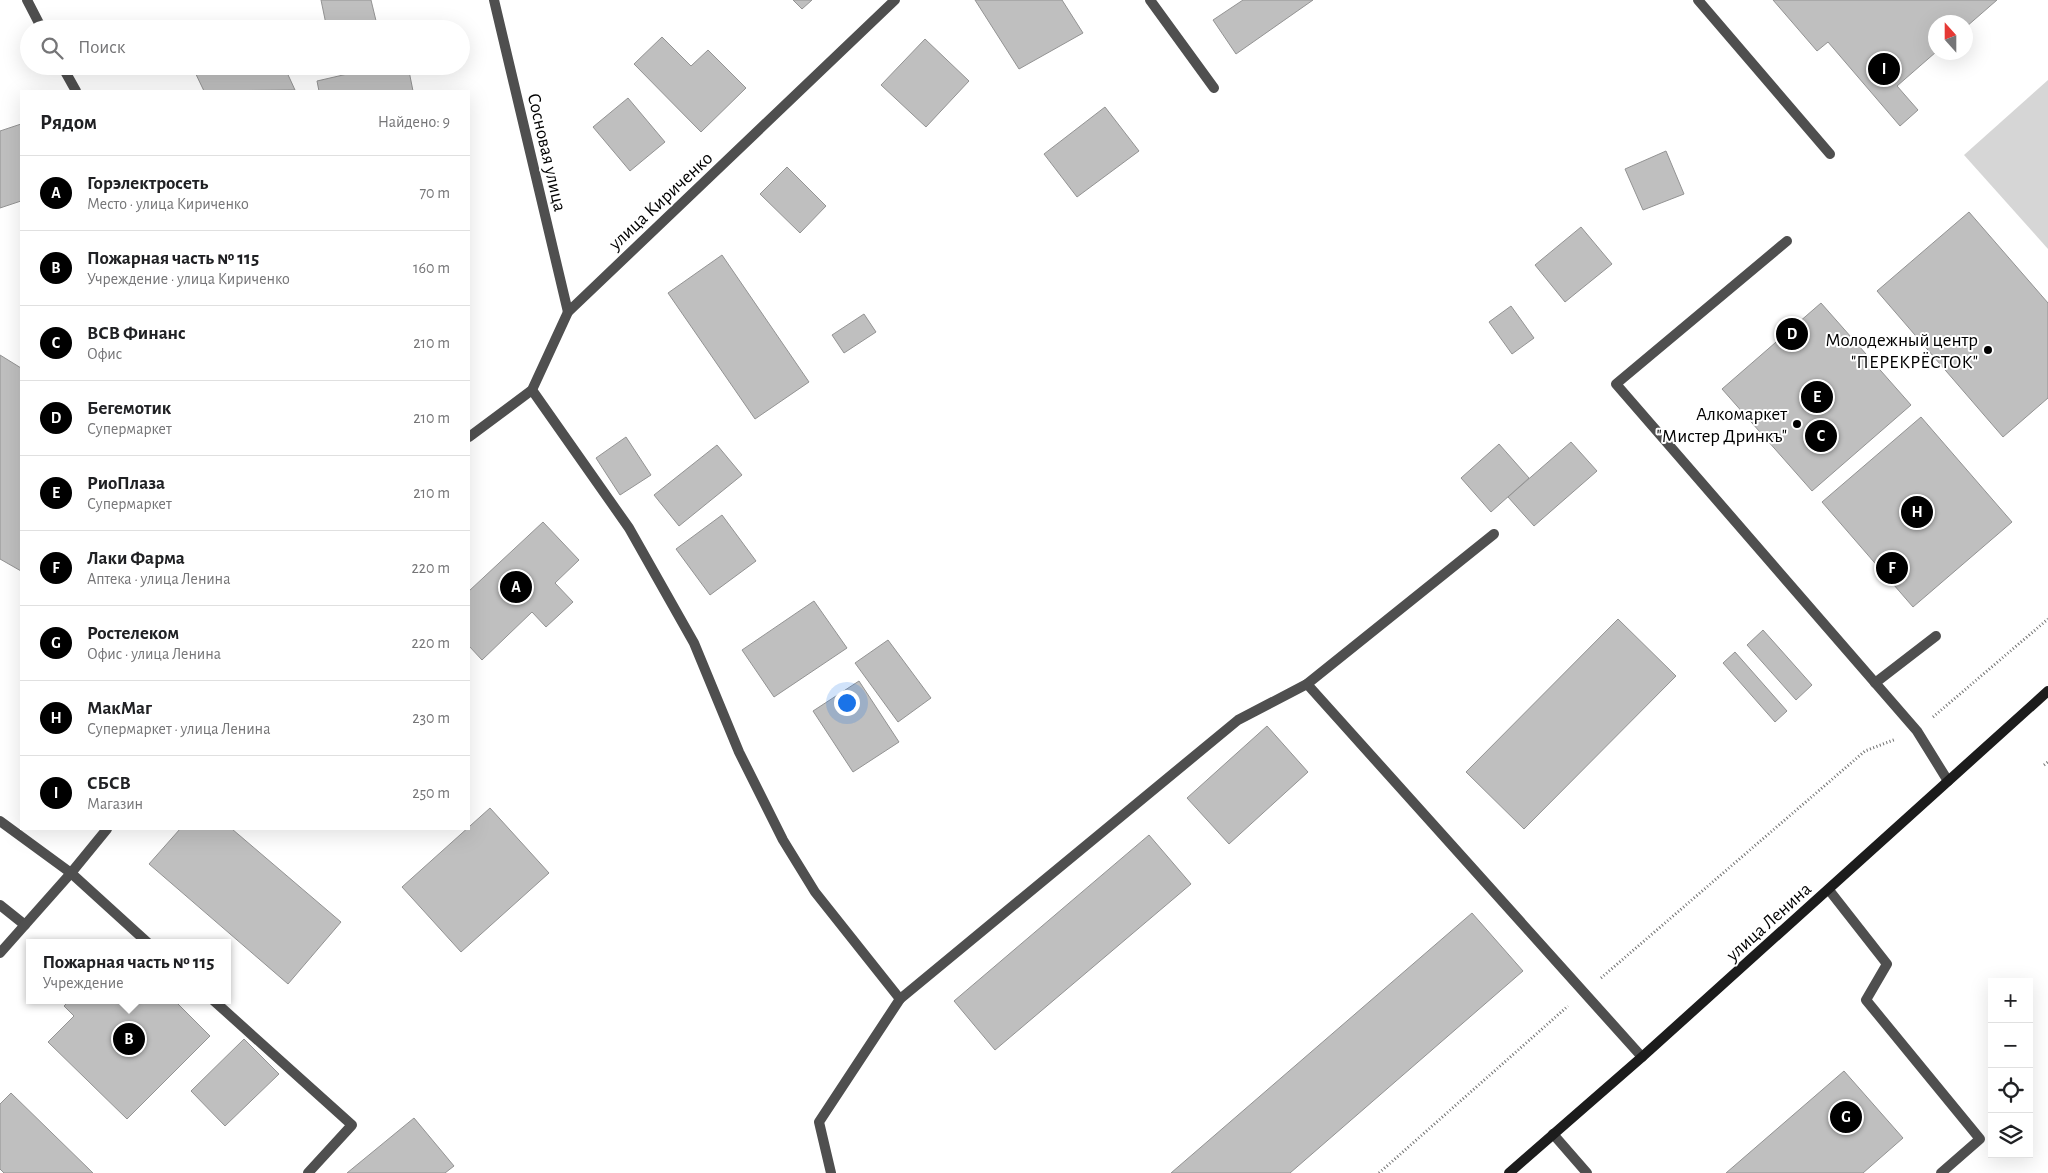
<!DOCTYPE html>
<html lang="ru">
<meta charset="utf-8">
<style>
:root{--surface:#fff;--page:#f2f2f2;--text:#202124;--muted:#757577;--line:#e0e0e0;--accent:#000}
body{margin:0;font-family:"Alegreya Sans",sans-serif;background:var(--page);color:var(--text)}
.controls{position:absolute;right:15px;bottom:15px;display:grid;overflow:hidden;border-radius:0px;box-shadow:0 5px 20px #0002}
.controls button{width:45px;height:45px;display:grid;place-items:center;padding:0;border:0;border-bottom:1px solid var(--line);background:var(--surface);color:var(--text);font:25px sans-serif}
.compass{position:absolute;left:1928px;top:15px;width:45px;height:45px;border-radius:50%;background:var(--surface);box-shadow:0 5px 20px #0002;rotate:339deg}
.you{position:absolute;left:846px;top:702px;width:18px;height:18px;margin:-12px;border:4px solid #fff;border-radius:50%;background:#1a73e8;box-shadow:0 0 0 8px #1a73e833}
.badge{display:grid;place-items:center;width:32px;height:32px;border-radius:50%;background:var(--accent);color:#fff;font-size:16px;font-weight:700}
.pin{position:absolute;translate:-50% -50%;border:2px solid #fff;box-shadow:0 1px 5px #0006}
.popup{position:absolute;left:26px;top:939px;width:205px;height:65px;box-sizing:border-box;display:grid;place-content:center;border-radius:0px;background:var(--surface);filter:drop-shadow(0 1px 4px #0005);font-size:16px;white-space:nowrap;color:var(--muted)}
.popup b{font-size:19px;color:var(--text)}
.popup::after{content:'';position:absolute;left:50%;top:100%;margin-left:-10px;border:10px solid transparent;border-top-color:var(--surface)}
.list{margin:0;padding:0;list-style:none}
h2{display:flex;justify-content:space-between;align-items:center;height:65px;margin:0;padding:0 20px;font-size:21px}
h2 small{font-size:16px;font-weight:400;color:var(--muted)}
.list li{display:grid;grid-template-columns:32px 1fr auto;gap:15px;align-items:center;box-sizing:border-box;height:75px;padding:0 20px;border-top:1px solid var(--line)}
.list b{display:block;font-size:19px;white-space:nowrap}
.list p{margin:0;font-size:16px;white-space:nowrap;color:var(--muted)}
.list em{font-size:16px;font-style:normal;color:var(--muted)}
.icon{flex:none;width:28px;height:28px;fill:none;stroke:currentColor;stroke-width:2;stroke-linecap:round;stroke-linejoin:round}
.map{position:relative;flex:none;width:2048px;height:1173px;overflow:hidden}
.search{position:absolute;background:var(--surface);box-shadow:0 5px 20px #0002;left:20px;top:20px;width:450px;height:55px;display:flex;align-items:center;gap:12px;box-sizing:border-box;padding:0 18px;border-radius:28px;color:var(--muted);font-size:19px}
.panel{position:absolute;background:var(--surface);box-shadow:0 5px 20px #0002;left:20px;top:90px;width:450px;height:740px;border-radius:0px}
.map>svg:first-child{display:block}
.green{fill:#d6d6d6}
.building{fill:#bfbfbf;stroke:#939393}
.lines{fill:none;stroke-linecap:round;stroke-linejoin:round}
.path{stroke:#717171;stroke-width:3;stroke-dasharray:1 2.5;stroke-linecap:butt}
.lane{stroke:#4f4f4f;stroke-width:10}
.street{stroke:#4f4f4f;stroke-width:10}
.secondary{stroke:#1c1c1c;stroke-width:10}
.poi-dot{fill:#000;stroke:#fff;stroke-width:2}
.labels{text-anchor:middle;stroke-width:4;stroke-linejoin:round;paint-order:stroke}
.street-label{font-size:19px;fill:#000;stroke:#fff}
.poi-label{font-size:19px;fill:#000;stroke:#fff;text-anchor:end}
</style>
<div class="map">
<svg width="2048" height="1173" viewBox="0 0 2048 1173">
<rect width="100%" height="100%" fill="#fff"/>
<path class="green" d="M2048,80V249L1964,155Z"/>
<g class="building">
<path d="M321,0H371L378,29H327Z"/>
<path d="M793,0H812L802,9Z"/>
<path d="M975,0H1062L1083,33L1019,69Z"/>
<path d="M1243,0H1313L1236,54L1213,20Z"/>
<path d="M1773,0H1997L1966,27V22H1936V52L1897,86L1918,110L1900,126L1828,42L1817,51Z"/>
<path d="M662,37L691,66L708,50L746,88L701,132L634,64Z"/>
<path d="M925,39L969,81L926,127L881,85Z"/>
<path d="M192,66H284L295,90L204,91Z"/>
<path d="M382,66H408L413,91H319L317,81Z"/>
<path d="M628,98L665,142L630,171L593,127Z"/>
<path d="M1105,107L1139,151L1077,197L1044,154Z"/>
<path d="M21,124V201L0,208V131Z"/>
<path d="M1666,151L1684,194L1643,210L1625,169Z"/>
<path d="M787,167L826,206L800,233L760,194Z"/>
<path d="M1969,212L2048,303V398L2003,437L1877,291Z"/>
<path d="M1581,227L1612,264L1565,302L1535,265Z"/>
<path d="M722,255L809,382L755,419L668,293Z"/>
<path d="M1821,303L1911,405L1812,491L1722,389Z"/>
<path d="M1511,306L1534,338L1512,354L1489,322Z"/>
<path d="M864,314L876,332L844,353L832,335Z"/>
<path d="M0,355L21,368V571L0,559Z"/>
<path d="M1921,417L2012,522L1913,607L1822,502Z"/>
<path d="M626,437L651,475L620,495L596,458Z"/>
<path d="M1571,442L1597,471L1534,526L1508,497Z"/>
<path d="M1499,444L1529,478L1491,512L1461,478Z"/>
<path d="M717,445L742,475L679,526L654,495Z"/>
<path d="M722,515L756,561L710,595L676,549Z"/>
<path d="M543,522L579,560L555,583L573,602L546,627L532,612L482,660L469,646V591Z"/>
<path d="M814,601L847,648L774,697L742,650Z"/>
<path d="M1618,619L1676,676L1524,829L1466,772Z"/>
<path d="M1763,630L1812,685L1796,700L1747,645Z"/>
<path d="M888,640L931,698L898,722L855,663Z"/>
<path d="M1735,652L1787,711L1775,722L1723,663Z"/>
<path d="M859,681L899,742L853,772L813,711Z"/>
<path d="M1267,726L1308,772L1229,844L1187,798Z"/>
<path d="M490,808L549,873L461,952L402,887Z"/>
<path d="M180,829H232L341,922L288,984L149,864Z"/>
<path d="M1149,835L1191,884L995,1050L954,1001Z"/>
<path d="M1472,913L1523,971L1290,1173H1171Z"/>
<path d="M70,1000H174L210,1036L127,1119L48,1042L74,1016L64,1006Z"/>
<path d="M244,1039L279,1074L225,1126L191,1091Z"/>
<path d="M1844,1071L1903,1138L1863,1173H1726Z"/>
<path d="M11,1093L93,1173H4L0,1169V1104Z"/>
<path d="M414,1118L454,1166L445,1173H347Z"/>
</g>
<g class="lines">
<g class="path">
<path d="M1933,717L2048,619"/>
<path d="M2044,765L2048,762"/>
<path d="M1601,978L1865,751L1896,739"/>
<path d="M1379,1173L1568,1006"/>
</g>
<g class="lane">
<path d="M1150,0L1214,88"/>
<path d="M1698,0L1830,154"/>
<path d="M1787,241L1616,384L1917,731L1948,781"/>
<path d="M532,390L629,528L694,643L739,752L783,840L815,892L900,999L819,1122L831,1173"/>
<path d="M1875,683L1936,636"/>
<path d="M1307,684L1642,1057"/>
<path d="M0,821L71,873L148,943"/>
<path d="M1829,890L1887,964L1866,1000L1980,1139L1941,1173"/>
<path d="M0,905L25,925"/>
<path d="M900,999L1238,720L1307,684L1494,534"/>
<path d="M213,1000L352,1125L308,1173"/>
<path d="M1553,1134L1587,1173"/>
</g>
<g class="street">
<path d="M27,0L42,29"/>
<path d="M494,0L568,312"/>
<path d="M62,66L76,91"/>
<path d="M469,437L532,390L568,312L895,0"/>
<path d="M0,953L71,873L107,829"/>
</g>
<path class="secondary" d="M1509,1173L1642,1057L2048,691"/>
</g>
<g class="poi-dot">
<circle cx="1988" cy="350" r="5"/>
<circle cx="1797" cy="424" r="5"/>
</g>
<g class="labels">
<g class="street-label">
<text transform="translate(548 152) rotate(77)" y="7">Сосновая улица</text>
<text transform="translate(660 200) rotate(-43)" y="7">улица Кириченко</text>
<text transform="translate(1768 921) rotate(-42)" y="7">улица Ленина</text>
</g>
<g class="poi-label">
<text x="1978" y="346">Молодежный центр<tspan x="1978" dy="22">"ПЕРЕКРЁСТОК"</tspan></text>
<text x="1787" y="420">Алкомаркет<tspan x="1787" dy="22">"Мистер Дринкъ"</tspan></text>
</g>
</g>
</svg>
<div class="controls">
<button>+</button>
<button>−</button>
<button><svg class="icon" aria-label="locate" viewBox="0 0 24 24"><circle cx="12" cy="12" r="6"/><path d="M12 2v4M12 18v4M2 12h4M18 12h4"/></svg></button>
<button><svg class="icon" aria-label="layers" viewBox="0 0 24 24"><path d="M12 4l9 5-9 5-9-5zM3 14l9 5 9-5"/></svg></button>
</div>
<svg class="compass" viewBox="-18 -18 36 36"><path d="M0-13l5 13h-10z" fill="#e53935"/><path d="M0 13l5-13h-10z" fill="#757577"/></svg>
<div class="you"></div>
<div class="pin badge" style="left:516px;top:587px">A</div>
<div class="pin badge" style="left:129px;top:1039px">B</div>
<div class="popup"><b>Пожарная часть № 115</b>Учреждение</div>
<div class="pin badge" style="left:1821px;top:436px">C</div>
<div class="pin badge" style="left:1792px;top:334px">D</div>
<div class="pin badge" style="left:1817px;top:397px">E</div>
<div class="pin badge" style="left:1892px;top:568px">F</div>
<div class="pin badge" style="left:1846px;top:1117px">G</div>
<div class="pin badge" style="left:1917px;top:512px">H</div>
<div class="pin badge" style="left:1884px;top:69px">I</div>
<div class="search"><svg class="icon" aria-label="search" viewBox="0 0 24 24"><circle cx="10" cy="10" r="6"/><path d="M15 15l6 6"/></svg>Поиск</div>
<section class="panel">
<h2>Рядом<small>Найдено: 9</small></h2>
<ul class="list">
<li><span class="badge">A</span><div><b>Горэлектросеть</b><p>Место · улица Кириченко</p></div><em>70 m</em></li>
<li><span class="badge">B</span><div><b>Пожарная часть № 115</b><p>Учреждение · улица Кириченко</p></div><em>160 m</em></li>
<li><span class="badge">C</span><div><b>ВСВ Финанс</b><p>Офис</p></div><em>210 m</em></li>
<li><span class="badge">D</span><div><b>Бегемотик</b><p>Супермаркет</p></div><em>210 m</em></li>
<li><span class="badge">E</span><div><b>РиоПлаза</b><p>Супермаркет</p></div><em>210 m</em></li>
<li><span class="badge">F</span><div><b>Лаки Фарма</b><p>Аптека · улица Ленина</p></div><em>220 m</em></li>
<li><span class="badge">G</span><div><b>Ростелеком</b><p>Офис · улица Ленина</p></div><em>220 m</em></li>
<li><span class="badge">H</span><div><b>МакМаг</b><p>Супермаркет · улица Ленина</p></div><em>230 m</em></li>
<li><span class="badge">I</span><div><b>СБСВ</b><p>Магазин</p></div><em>250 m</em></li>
</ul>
</section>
</div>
